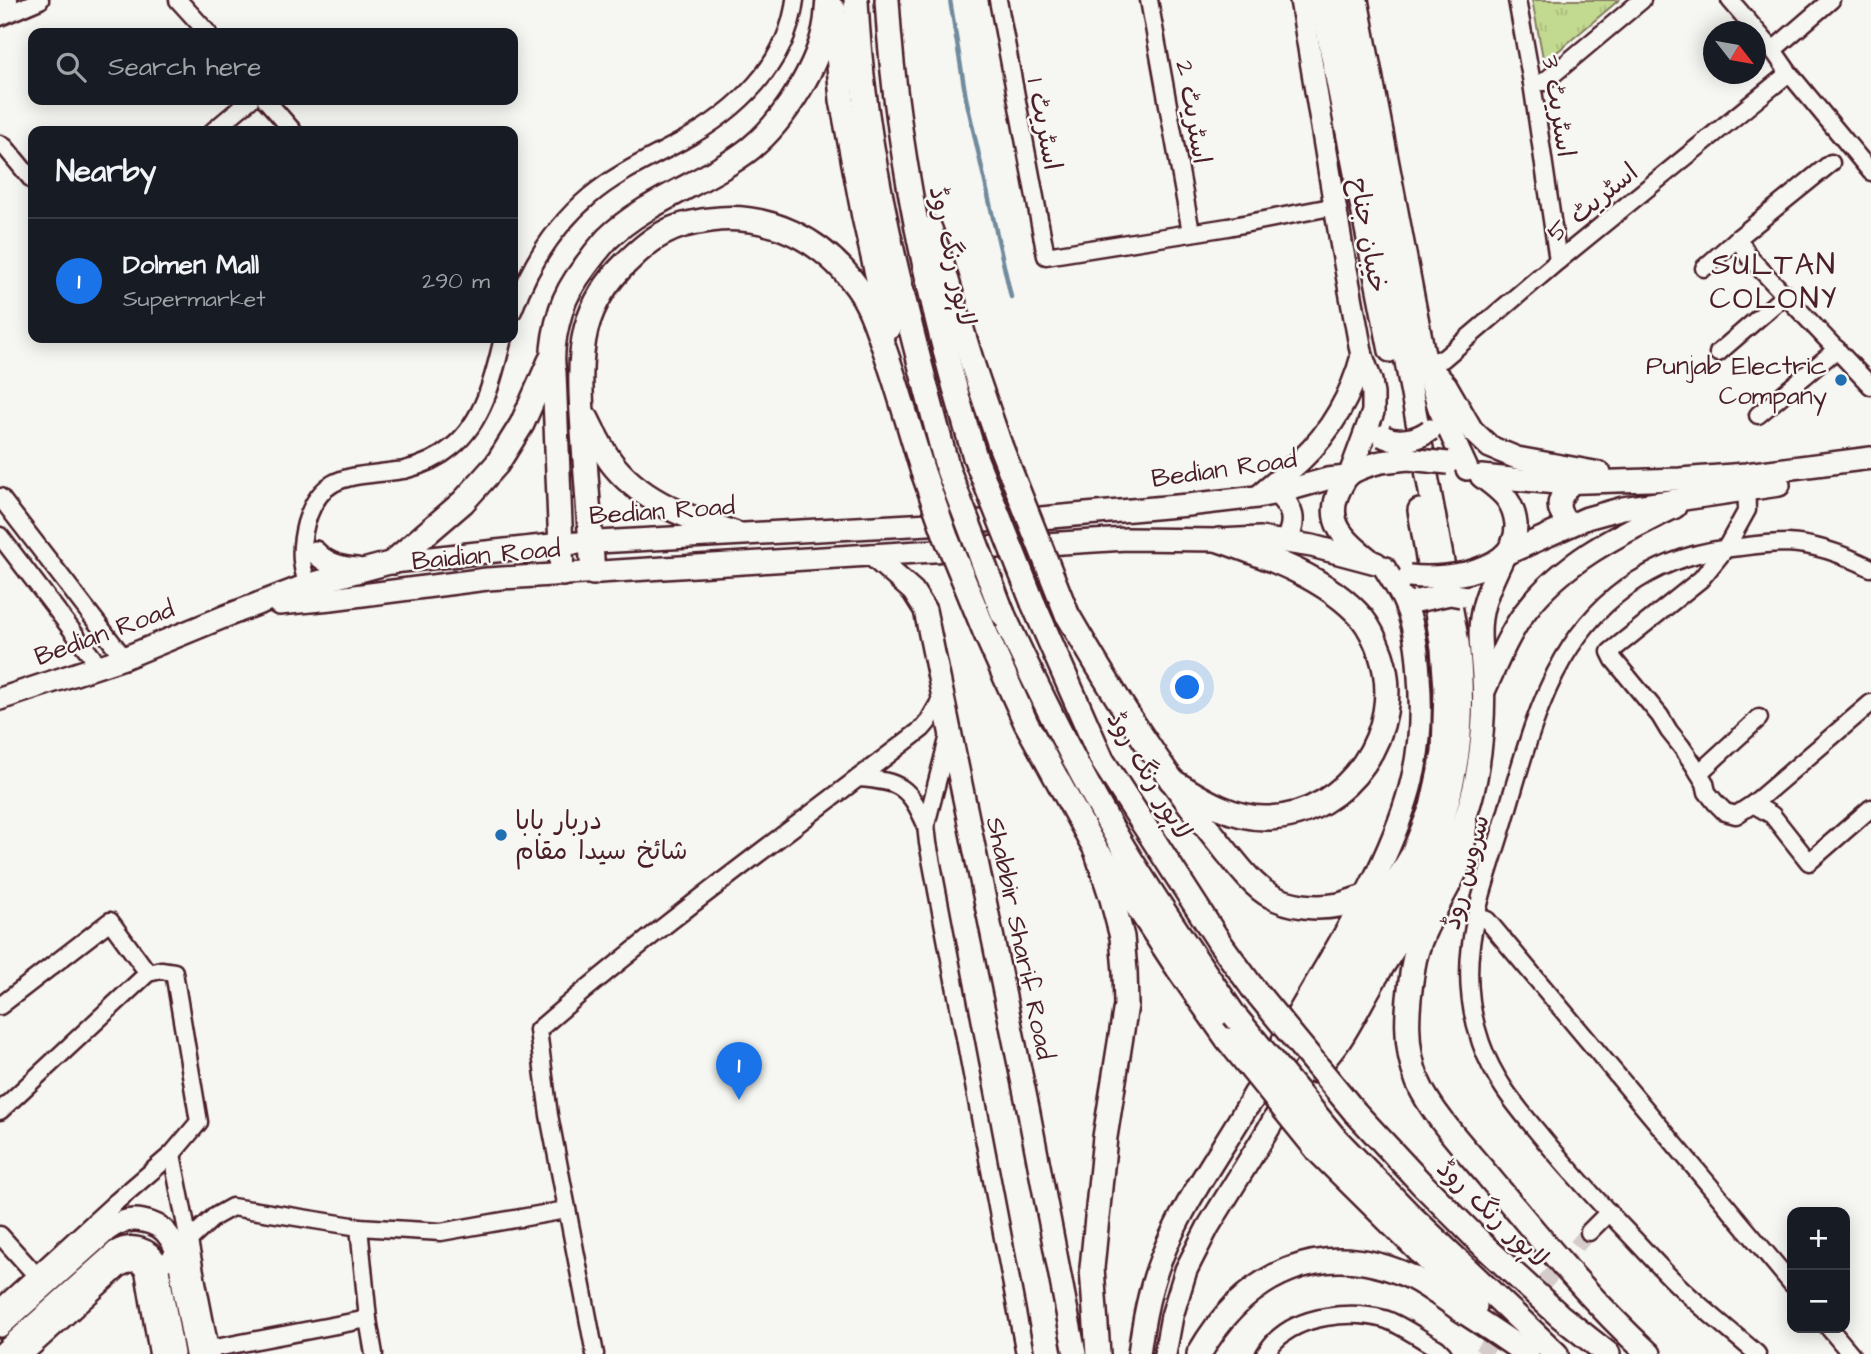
<!DOCTYPE html>
<meta charset="utf-8">
<style>
:root{--surface:#171b24;--page:#242831;--text:#f1f3f6;--muted:#9ea1a6;--line:#363941;--accent:#1a73e8}
body{margin:0;font-family:"Architects Daughter","Playpen Sans Arabic",sans-serif;background:var(--page);color:var(--text)}
.controls{position:absolute;right:21px;bottom:21px;display:grid;overflow:hidden;border-radius:14px;box-shadow:0 4px 18px #0003}
.controls button{width:63px;height:63px;display:grid;place-items:center;padding:0;border:0;border-bottom:2px solid var(--line);background:var(--surface);color:var(--text);font:35px sans-serif}
.compass{position:absolute;left:1703px;top:21px;width:63px;height:63px;border-radius:50%;background:var(--surface);box-shadow:0 4px 18px #0003;rotate:121deg}
.you{position:absolute;left:1188px;top:688px;width:24px;height:24px;margin:-18px;border:5px solid #fff;border-radius:50%;background:#1a73e8;box-shadow:0 0 0 10px #1a73e833}
.badge{display:grid;place-items:center;width:46px;height:46px;border-radius:50%;background:var(--accent);color:#fff;font-size:23px;font-weight:700}
.pin{position:absolute;translate:-50% -58px;filter:drop-shadow(0 2px 4px #0008)}
.pin::after{content:'';position:absolute;top:37px;width:24px;height:21px;background:inherit;clip-path:polygon(0 0,100% 0,50% 100%)}
.list{margin:0;padding:0;list-style:none}
h2{display:flex;justify-content:space-between;align-items:center;height:91px;margin:0;padding:0 28px;font-size:30px}
h2 small{font-size:23px;font-weight:400;color:var(--muted)}
.list li{display:grid;grid-template-columns:46px 1fr auto;gap:21px;align-items:center;box-sizing:border-box;height:126px;padding:0 28px;border-top:2px solid var(--line)}
.list b{display:block;font-size:26px;white-space:nowrap}
.list p{margin:0;font-size:23px;white-space:nowrap;color:var(--muted)}
.list em{font-size:23px;font-style:normal;color:var(--muted)}
.icon{flex:none;width:38px;height:38px;fill:none;stroke:currentColor;stroke-width:2;stroke-linecap:round;stroke-linejoin:round}
.map{position:relative;flex:none;width:1871px;height:1354px;overflow:hidden}
.search{position:absolute;background:var(--surface);box-shadow:0 4px 18px #0003;left:28px;top:28px;width:490px;height:77px;display:flex;align-items:center;gap:18px;box-sizing:border-box;padding:0 24px;border-radius:14px;color:var(--muted);font-size:26px}
.panel{position:absolute;background:var(--surface);box-shadow:0 4px 18px #0003;left:28px;top:126px;width:490px;height:217px;border-radius:14px}
.map>svg:first-child{display:block}
.grass{fill:url(#grass-tufts);stroke:#867c5e;stroke-width:2}
.lines{fill:none;stroke-linecap:round;stroke-linejoin:round}
.stream{stroke:#6f8b9d;stroke-width:4.5}
.minor-tunnel{stroke:#d4cbca;stroke-width:16;stroke-dasharray:16 8;stroke-linecap:butt}
.minor-casing{stroke:#4a1f2b;stroke-width:21}
.major-casing{stroke:#4a1f2b;stroke-width:26}
.highway-casing{stroke:#4a1f2b;stroke-width:28}
.minor{stroke:#f6f6f2;stroke-width:16}
.major{stroke:#f6f6f2;stroke-width:21}
.highway{stroke:#f6f6f2;stroke-width:23}
.major-bridge-casing{stroke:#4a1f2b;stroke-width:26;stroke-linecap:butt}
.highway-bridge-casing{stroke:#4a1f2b;stroke-width:28;stroke-linecap:butt}
.major-bridge{stroke:#f6f6f2;stroke-width:21}
.highway-bridge{stroke:#f6f6f2;stroke-width:23}
.poi-dot{fill:#1f6fb2;stroke:#f6f6f2;stroke-width:2.5}
.labels{text-anchor:middle;stroke-width:5;stroke-linejoin:round;paint-order:stroke}
.street-label{font-size:26px;fill:#4a1f2b;stroke:#f6f6f2}
.poi-label{font-size:26px;fill:#4a1f2b;stroke:#f6f6f2;text-anchor:end}
.quarter-label{font-size:30px;letter-spacing:2px;fill:#4a1f2b;stroke:#f6f6f2}
</style>
<div class="map">
<svg width="1871" height="1354" viewBox="0 0 1871 1354">
<defs>
<pattern id="grass-tufts" width="24" height="20" patternUnits="userSpaceOnUse" patternTransform="scale(1.75)"><rect width="24" height="20" fill="#c2d990"/><path d="M3 7l-1-3M5 7V3M7 7l1-3M15 17l-1-3M17 17v-4M19 17l1-3" fill="none" stroke="#a8ba7c"/></pattern>
</defs>
<rect width="100%" height="100%" fill="#f6f6f2"/>
<filter id="ink" filterUnits="userSpaceOnUse"><feTurbulence type="fractalNoise" baseFrequency=".0143" numOctaves="2"/><feDisplacementMap in="SourceGraphic" scale="14" xChannelSelector="R" yChannelSelector="G"/><feConvolveMatrix kernelMatrix="1 2 1 2 8 2 1 2 1" color-interpolation-filters="sRGB"/></filter>
<g filter="url(#ink)">
<path class="grass" d="M1532,0H1619L1544,63Z"/>
<g class="lines">
<path class="stream" d="M950,0L966,98L1011,297"/>
<path class="minor-tunnel" d="M1481,1354L1589,1232"/>
<defs>
<g id="minor">
<path d="M178,0L208,33"/>
<path d="M998,0L1046,256L1228,227L1336,206"/>
<path d="M1149,0L1191,232"/>
<path d="M1517,0L1532,83L1558,261"/>
<path d="M1730,0L1773,50L1789,73L1871,172"/>
<path d="M0,4L9,0"/>
<path d="M0,17L40,0"/>
<path d="M1773,50L1831,0"/>
<path d="M1532,83L1544,82L1642,0"/>
<path d="M266,100L293,131"/>
<path d="M213,131L250,100"/>
<path d="M0,144L5,147L33,181"/>
<path d="M1831,163L1738,238L1749,257L1871,386"/>
<path d="M1704,268L1738,238"/>
<path d="M513,311C529,267 554,226 590,196C617,173 651,158 682,141C737,111 787,65 795,0"/>
<path d="M1718,353L1784,296"/>
<path d="M1425,362L1443,359L1558,261L1789,73"/>
<path d="M1758,415L1837,349"/>
<path d="M1746,479L1747,510L1726,548L1701,579L1610,652L1614,660L1660,716L1669,731L1681,746L1694,765L1705,783L1707,792L1715,802L1725,812L1736,815L1753,804L1772,815L1809,862L1871,808"/>
<path d="M0,497L124,658"/>
<path d="M0,536L100,667"/>
<path d="M312,595C300,569 299,550 306,523C320,476 346,477 388,472C394,471 399,471 404,470C421,466 439,458 452,447C484,421 494,376 503,338"/>
<path d="M949,735L926,825L928,843L1025,1354"/>
<path d="M1699,773L1759,718"/>
<path d="M858,778C901,781 909,787 926,825"/>
<path d="M1753,804L1871,703"/>
<path d="M1476,916L1487,920L1792,1284"/>
<path d="M0,1006L110,921L148,973"/>
<path d="M0,1111L148,973L161,970L174,972L199,1122L172,1154"/>
<path d="M359,1227L441,1232L566,1210"/>
<path d="M1589,1232L1609,1212"/>
<path d="M0,1235L36,1275"/>
<path d="M158,1269L214,1217L232,1207L359,1227L368,1319L374,1354"/>
<path d="M0,1308L116,1202L172,1154L211,1354"/>
<path d="M1829,1328L1851,1354"/>
<path d="M210,1349L368,1319"/>
<path d="M25,1354L120,1268L131,1263L138,1264L144,1271L158,1354"/>
<path d="M595,1354L549,1115L538,1030C661,923 793,829 922,729L928,722L943,696"/>
<path d="M1265,1354C1268,1350 1271,1345 1275,1341C1300,1315 1351,1310 1384,1319C1399,1323 1422,1340 1437,1348L1443,1354"/>
<path d="M1757,1354C1732,1332 1705,1311 1681,1288C1664,1272 1648,1254 1632,1237C1602,1206 1573,1174 1545,1141C1519,1109 1495,1083 1481,1043C1453,962 1480,901 1503,825C1519,771 1535,707 1563,659C1602,592 1663,553 1740,547C1755,545 1771,543 1787,543C1816,544 1845,555 1871,568"/>
</g>
<g id="major">
<path d="M1301,0L1341,242L1362,356L1371,381L1373,394V412L1350,474"/>
<path d="M1321,0L1390,351"/>
<path d="M1357,0L1427,370L1439,408L1467,469"/>
<path d="M1426,363L1446,385L1472,430L1490,447L1517,458L1600,473"/>
<path d="M1481,476L1556,483L1680,479L1746,474L1871,458"/>
<path d="M1277,493C1293,508 1297,521 1286,541"/>
<path d="M1259,496C1273,484 1288,472 1301,460C1331,432 1352,394 1362,356"/>
<path d="M1569,525C1554,507 1557,501 1571,483"/>
<path d="M315,552C326,564 340,568 357,569"/>
<path d="M1508,553L1587,518L1623,508L1779,485"/>
<path d="M872,555L913,591L925,610L1028,1108L1075,1354"/>
<path d="M1369,559C1344,540 1324,521 1340,489C1343,484 1345,478 1349,475C1357,468 1371,465 1381,462"/>
<path d="M1466,573C1491,566 1517,556 1516,524C1515,515 1512,506 1507,499C1500,490 1491,484 1482,477"/>
<path d="M279,604L331,599L487,579L1126,539L1219,540L1260,538L1312,546L1376,563"/>
<path d="M1485,689C1497,663 1508,635 1525,612C1563,561 1620,534 1675,507"/>
<path d="M0,699L124,658L226,616L307,585L393,562L561,544L1041,518L1188,505L1257,497L1277,493L1327,479L1347,477"/>
<path d="M1283,1040C1328,959 1385,878 1410,788C1420,752 1422,714 1419,677C1418,653 1415,627 1405,604C1400,591 1391,579 1384,567"/>
<path d="M1316,1072C1323,1062 1332,1052 1339,1042C1354,1020 1365,995 1379,973C1418,911 1462,851 1476,778C1482,745 1485,710 1483,677C1482,657 1478,638 1481,618C1484,597 1494,577 1503,558"/>
<path d="M1248,1106L1310,1023L1412,854L1431,807L1443,753L1445,689L1442,648L1419,510"/>
<path d="M0,1326L107,1230C118,1222 130,1218 143,1221C154,1223 164,1228 170,1238C180,1252 181,1273 184,1290C188,1311 192,1333 196,1354"/>
<path d="M2,1354L116,1252C131,1243 149,1248 157,1264L173,1354"/>
<path d="M1139,1354C1143,1322 1149,1289 1161,1259C1184,1200 1224,1148 1255,1093"/>
<path d="M1165,1354L1172,1316L1186,1270L1208,1227L1266,1133L1428,859C1459,787 1467,720 1458,643L1339,0"/>
</g>
<g id="highway">
<path d="M856,0C863,159 907,317 948,470"/>
<path d="M887,0C896,155 930,309 975,457"/>
<path d="M834,10L842,100L864,217L889,327"/>
<path d="M930,229L937,248L974,369L1000,445"/>
<path d="M587,419C595,435 603,453 615,467C645,503 690,518 734,533"/>
<path d="M393,562L463,502L497,464L522,424L550,361"/>
<path d="M593,573C590,531 587,488 584,446C582,408 577,366 586,329C593,303 608,280 627,262C638,251 650,240 664,233C678,225 694,222 710,220C769,212 823,240 857,287C870,305 876,325 883,345C898,387 910,430 923,472"/>
<path d="M562,574L554,373C550,352 555,330 561,310C566,294 574,281 584,268C591,258 599,248 607,239C646,200 708,182 751,148C784,121 820,64 826,21C827,14 827,7 828,0"/>
<path d="M1033,603L1102,760L1220,943L1252,987"/>
<path d="M1003,614C1038,690 1075,765 1117,837C1153,898 1194,956 1234,1015"/>
<path d="M1067,614C1114,695 1163,774 1222,846C1235,862 1253,887 1271,896C1290,907 1318,909 1339,905C1348,903 1356,899 1365,897"/>
<path d="M985,632L1026,723L1096,850L1118,877L1179,970L1228,1040"/>
<path d="M1171,780C1200,798 1234,820 1269,818C1348,815 1406,730 1381,655C1376,641 1371,629 1362,618C1327,578 1268,557 1219,540"/>
<path d="M1465,823C1463,835 1464,849 1460,860C1446,896 1419,928 1413,967C1407,1006 1403,1045 1418,1082C1431,1113 1467,1151 1488,1176C1539,1237 1590,1300 1649,1354"/>
<path d="M1096,850L1112,899L1122,937L1125,971L1126,1005L1105,1137L1092,1268L1098,1354"/>
<path d="M1355,1112L1420,1182L1484,1246L1560,1316L1608,1354"/>
<path d="M1335,1138L1410,1215L1556,1354"/>
<path d="M1318,1151L1475,1306"/>
<path d="M1199,1354C1245,1273 1322,1236 1411,1277C1429,1286 1444,1298 1460,1309C1483,1324 1505,1338 1527,1354"/>
</g>
</defs>
<use href="#minor" class="minor-casing"/>
<use href="#major" class="major-casing"/>
<use href="#highway" class="highway-casing"/>
<use href="#minor" class="minor"/>
<use href="#major" class="major"/>
<use href="#highway" class="highway"/>
<defs>
<g id="major-bridge">
<path d="M1383,436C1397,444 1417,440 1430,430"/>
<path d="M1381,462L1408,459L1448,463"/>
<path d="M1409,576C1429,578 1446,577 1466,573"/>
<path d="M1417,601L1450,594L1461,596"/>
</g>
<g id="highway-bridge">
<path d="M1000,445L1067,614"/>
<path d="M975,457L1033,603"/>
<path d="M948,470L1003,614"/>
<path d="M923,472L946,537L985,632"/>
<path d="M1252,987L1355,1112"/>
<path d="M1234,1015L1335,1138"/>
<path d="M1228,1040L1318,1151"/>
</g>
</defs>
<use href="#major-bridge" class="major-bridge-casing"/>
<use href="#highway-bridge" class="highway-bridge-casing"/>
<use href="#major-bridge" class="major-bridge"/>
<use href="#highway-bridge" class="highway-bridge"/>
</g>
</g>
<g class="poi-dot">
<circle cx="1841" cy="380" r="7"/>
<circle cx="501" cy="835" r="7"/>
</g>
<g class="labels">
<g class="street-label">
<text transform="translate(1559 106) rotate(81)" y="9">اسٹریٹ 3</text>
<text transform="translate(1194 112) rotate(80)" y="9">اسٹریٹ 2</text>
<text transform="translate(1045 124) rotate(79)" y="9">اسٹریٹ 1</text>
<text transform="translate(1592 202) rotate(-39)" y="9">اسٹریٹ 5</text>
<text transform="translate(1369 235) rotate(80)" y="9">خیبان جناح</text>
<text transform="translate(953 256) rotate(78)" y="9">لاہور رنگ روڈ</text>
<text transform="translate(1224 468) rotate(-8)" y="9">Bedian Road</text>
<text transform="translate(662 510) rotate(-4)" y="9">Bedian Road</text>
<text transform="translate(486 554) rotate(-5)" y="9">Baidian Road</text>
<text transform="translate(104 632) rotate(-20)" y="9">Bedian Road</text>
<text transform="translate(1150 775) rotate(60)" y="9">لاہور رنگ روڈ</text>
<text transform="translate(1465 872) rotate(-75)" y="9">سروس روڈ</text>
<text transform="translate(1021 938) rotate(78)" y="9">Shabbir Sharif Road</text>
<text transform="translate(1493 1213) rotate(44)" y="9">لاہور رنگ روڈ</text>
</g>
<g class="poi-label">
<text x="1827" y="374">Punjab Electric<tspan x="1827" dy="30">Company</tspan></text>
<text x="515" y="829" text-anchor="start">دربار بابا<tspan x="515" dy="30">شائخ سیدا مقام</tspan></text>
</g>
<g class="quarter-label">
<text x="1774" y="274">SULTAN<tspan x="1774" dy="34">COLONY</tspan></text>
</g>
</g>
</svg>
<div class="controls">
<button>+</button>
<button>−</button>
</div>
<svg class="compass" viewBox="-18 -18 36 36"><path d="M0-13l5 13h-10z" fill="#e53935"/><path d="M0 13l5-13h-10z" fill="#9ea1a6"/></svg>
<div class="you"></div>
<div class="pin badge" style="left:739px;top:1100px">1</div>
<div class="search"><svg class="icon" aria-label="search" viewBox="0 0 24 24"><circle cx="10" cy="10" r="6"/><path d="M15 15l6 6"/></svg>Search here</div>
<section class="panel">
<h2>Nearby<small></small></h2>
<ul class="list">
<li><span class="badge">1</span><div><b>Dolmen Mall</b><p>Supermarket</p></div><em>290 m</em></li>
</ul>
</section>
</div>
